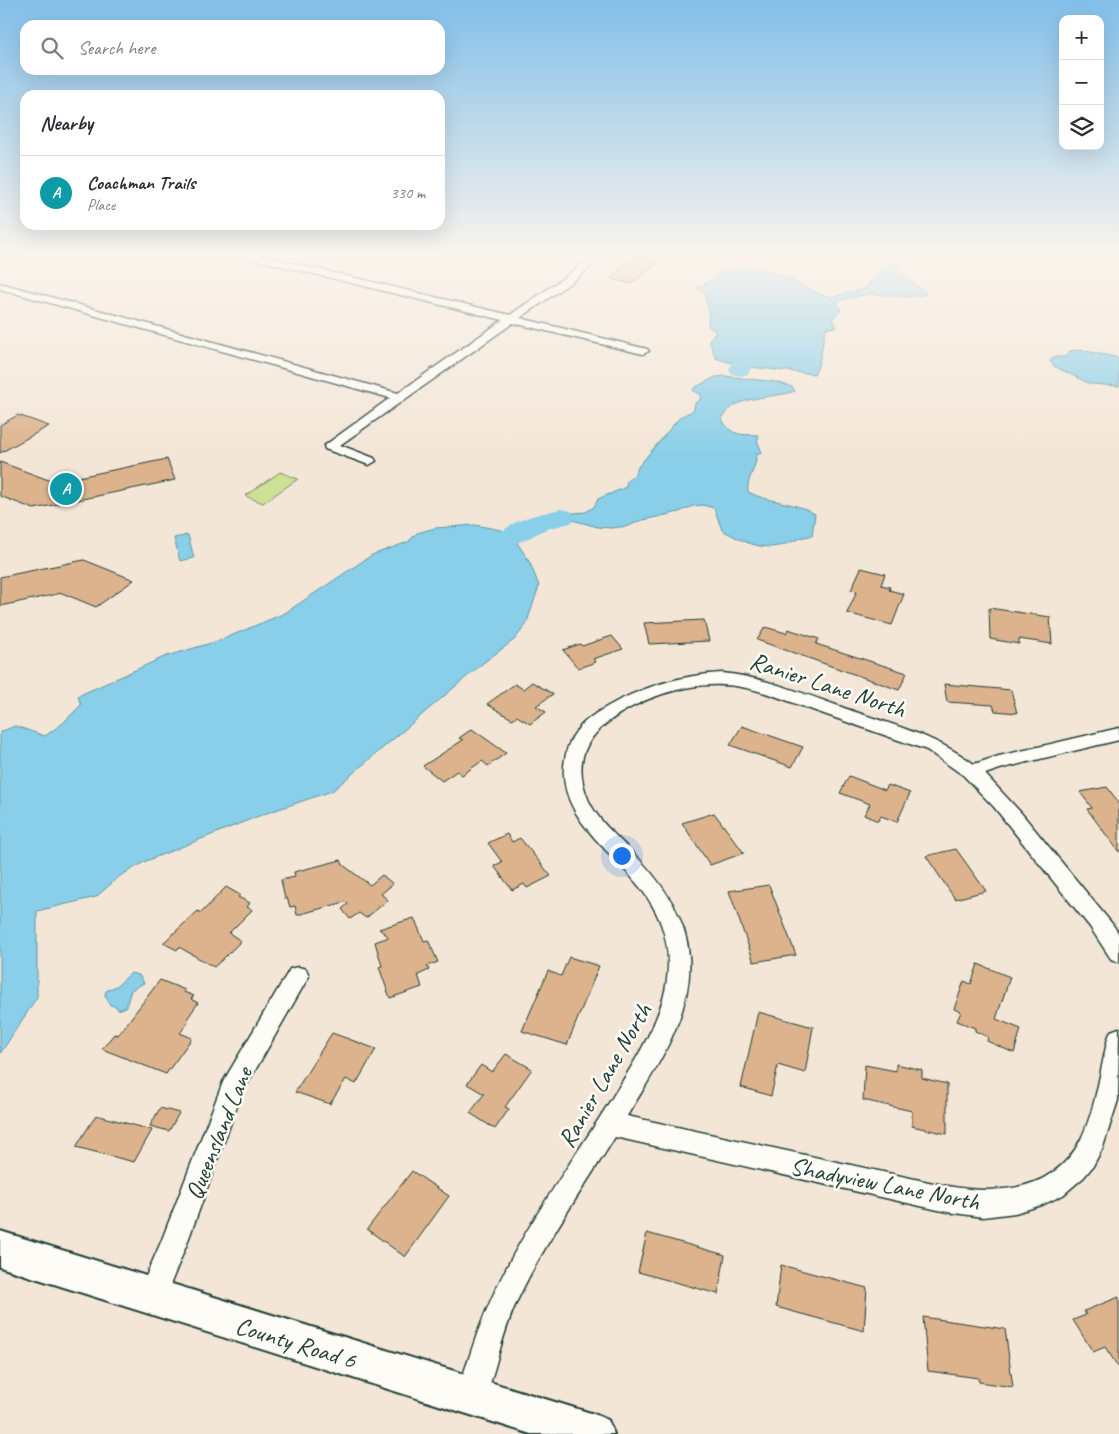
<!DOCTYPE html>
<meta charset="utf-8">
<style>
:root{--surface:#fff;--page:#f2f2f3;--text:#2b2b33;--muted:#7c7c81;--line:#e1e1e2;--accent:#0f766e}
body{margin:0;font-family:Caveat,sans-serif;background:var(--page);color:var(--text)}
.controls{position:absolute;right:15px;top:15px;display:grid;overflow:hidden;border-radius:10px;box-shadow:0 5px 20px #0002}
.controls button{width:45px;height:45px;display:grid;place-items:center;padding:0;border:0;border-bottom:1px solid var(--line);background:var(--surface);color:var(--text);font:25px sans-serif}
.you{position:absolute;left:621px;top:855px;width:18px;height:18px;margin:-12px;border:4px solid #fff;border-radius:50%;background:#1a73e8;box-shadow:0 0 0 8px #1a73e833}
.badge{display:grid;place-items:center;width:32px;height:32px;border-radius:50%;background:var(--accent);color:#fff;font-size:16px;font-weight:700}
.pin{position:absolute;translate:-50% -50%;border:2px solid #fff;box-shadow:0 1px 5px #0006}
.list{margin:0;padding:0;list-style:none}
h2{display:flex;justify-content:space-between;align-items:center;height:65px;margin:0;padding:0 20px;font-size:21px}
h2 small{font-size:16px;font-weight:400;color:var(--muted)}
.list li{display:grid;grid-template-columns:32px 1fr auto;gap:15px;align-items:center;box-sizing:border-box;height:75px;padding:0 20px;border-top:1px solid var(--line)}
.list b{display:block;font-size:19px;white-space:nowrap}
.list p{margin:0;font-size:16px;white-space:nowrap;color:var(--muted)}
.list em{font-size:16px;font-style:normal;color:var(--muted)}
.icon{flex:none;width:28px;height:28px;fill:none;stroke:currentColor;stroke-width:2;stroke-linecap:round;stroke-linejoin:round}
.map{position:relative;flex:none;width:1119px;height:1434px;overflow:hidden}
.search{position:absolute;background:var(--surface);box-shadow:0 5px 20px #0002;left:20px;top:20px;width:425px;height:55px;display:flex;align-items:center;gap:12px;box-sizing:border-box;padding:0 18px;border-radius:15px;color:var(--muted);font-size:19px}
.panel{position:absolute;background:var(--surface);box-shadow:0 5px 20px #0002;left:20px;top:90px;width:425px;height:140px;border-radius:15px}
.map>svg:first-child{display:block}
.green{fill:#cee095;stroke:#768e64}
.water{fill:#89cfea;stroke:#5f95a1}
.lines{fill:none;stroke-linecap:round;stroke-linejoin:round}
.river{fill:#89cfea;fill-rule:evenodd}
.building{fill:#dcb38d;stroke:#1f3d34}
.minor-casing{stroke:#1f3d34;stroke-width:3}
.secondary-casing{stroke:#1f3d34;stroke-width:4}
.minor{fill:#fdfcf7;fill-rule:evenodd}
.secondary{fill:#fdfcf7;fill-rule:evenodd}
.labels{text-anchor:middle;stroke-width:5;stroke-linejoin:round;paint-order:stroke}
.near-street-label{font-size:25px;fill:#1f3d34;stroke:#fdfcf7}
</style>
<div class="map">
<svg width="1119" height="1434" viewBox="0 0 1119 1434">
<rect width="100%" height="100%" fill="#f3e6d7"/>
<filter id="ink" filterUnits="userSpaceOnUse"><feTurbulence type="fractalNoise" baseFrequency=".02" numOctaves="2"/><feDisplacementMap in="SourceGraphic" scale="10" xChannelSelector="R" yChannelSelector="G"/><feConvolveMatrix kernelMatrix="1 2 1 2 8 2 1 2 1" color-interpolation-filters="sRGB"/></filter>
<g filter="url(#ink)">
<path class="green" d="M280,472L298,479L263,503L245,496Z"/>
<g class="water">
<path d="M896,254H910L898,266V270L927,294L910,297L869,294L837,301L841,310L832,319L837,327L826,328C822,342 821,364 814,374L741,366L716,358L709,340L716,332L708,326L709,309L705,299L706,292L697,288L712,280L722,270L742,267L765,270L778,274L822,295L832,297L864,289L877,274L892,263Z"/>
<path d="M1081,350L1119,358V386L1090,384L1054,366L1050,361L1053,357H1065L1070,351Z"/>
<path d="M725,376L776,382L792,387L795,391C773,399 733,394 722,419C731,437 741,434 758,435L759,437L757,440L762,453L756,455C757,469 746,478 748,492C769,503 794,501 815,514L812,536C800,536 790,544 778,546C757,550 739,539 722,530L714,508L703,505L693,506L679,512L639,521L629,526L611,528L598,527L561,517L562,514L586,512L594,507L598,499L626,487L627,481L634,475L638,467L680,417L694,410L695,403L700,400L701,394L693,391L694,388L716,377Z"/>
<path d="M475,525L501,530L513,536L530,563L539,586L526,625L514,640L483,663L332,791L264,814L146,861L120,876L96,897L37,911V997L0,1054V732L15,726L45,736L63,723L81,705L78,696L164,657L221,640L285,613L372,555L408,542L417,533L435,528Z"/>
<path d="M188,535L194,558L180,561L174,538Z"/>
<path d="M131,973L139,975L144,983L131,990L126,1007L118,1010L117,1007L110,1005L105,995L106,991L118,985Z"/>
</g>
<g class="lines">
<g class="river">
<path d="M741,359L749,361L752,366L748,374L740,376L732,374L729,369L733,361Z"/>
<path d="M561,509L571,511L575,517L571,523C562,525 552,527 544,530C529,537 520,546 503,542L499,536C512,518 541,514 561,509Z"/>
</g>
</g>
<g class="building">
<path d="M634,254H656L651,263L657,264L631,284L611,279Z"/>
<path d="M18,415L49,426L0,453V425Z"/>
<path d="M167,459L175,480L34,509L0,496V462L54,482Z"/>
<path d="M84,560L134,580L96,607L62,593L0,606V577Z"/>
<path d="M861,568L885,574L881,585L890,587L889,590L904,594L892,625L847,613L857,591L851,590Z"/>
<path d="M989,608L1050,617L1052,644L1019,639V644L990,639Z"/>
<path d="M704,620L709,641L649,644L644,623Z"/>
<path d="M765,627L786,633L788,629L819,639L816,644L907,673L899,690L757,640Z"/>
<path d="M612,636L623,649L593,659L596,662L578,668L563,650L580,644L582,646Z"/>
<path d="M532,682L553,694L536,706L546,712L530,724L517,716L512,719L487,704L515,684L523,689Z"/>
<path d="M944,684L1011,690L1017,713L995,711L993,705L947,702Z"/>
<path d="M742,726L803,747L792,767L730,745Z"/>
<path d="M472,729L506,753L488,766L482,761L462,775L457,771L442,781L423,766L463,740L459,738Z"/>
<path d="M849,776L885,790L888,785L910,793L897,822L881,816L878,821L864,815L870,804L840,793Z"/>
<path d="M1107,787L1119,803V852L1087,809L1092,808L1080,792Z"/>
<path d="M714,813L744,853L710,865L682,823Z"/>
<path d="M507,834L512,842L520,838L551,876L527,888L524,884L512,890L494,866L502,862L488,843Z"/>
<path d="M956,849L986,891L955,899L926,856Z"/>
<path d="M341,860L343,865L370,885L382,875L393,884L381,894L388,900L366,918L359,913L350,919L342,909L348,904L345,902L297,915L295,906L290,907L287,898L285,899L281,880L295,877L294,872Z"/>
<path d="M769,885L796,955L754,962L729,891Z"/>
<path d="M226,887L240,895L238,897L250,903L247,907L252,910L229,933L241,941L224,958L214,967L179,947L177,950L163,943L198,911L201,913Z"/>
<path d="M414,918L424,941L428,940L438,962L427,966L429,970L418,975L422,987L390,998L379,967L382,966L375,942L389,937L379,929Z"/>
<path d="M569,957L599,966L567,1045L522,1031L548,971L561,976Z"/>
<path d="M978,964L1010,977L996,1019L1021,1029L1014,1053L987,1041L988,1037L975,1031V1028L957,1021L961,1012L954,1009L964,981L971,984Z"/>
<path d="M160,980L185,990L184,992L194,996L191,999L198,1003L187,1019L189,1021L180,1033L192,1038L166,1074L102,1049L114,1034L118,1035Z"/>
<path d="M758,1012L813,1027L805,1073L778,1065L771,1096L741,1087Z"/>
<path d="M332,1033L376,1049L356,1084L346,1079L330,1104L295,1092Z"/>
<path d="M506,1054L532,1069L505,1107L509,1109L495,1129L470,1113L484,1094L467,1084L481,1065L492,1072Z"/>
<path d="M896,1064L922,1070V1078L947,1084V1134L912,1126V1111L863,1100L865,1065L896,1071Z"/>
<path d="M160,1108L179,1113L169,1131L150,1126Z"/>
<path d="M96,1115L152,1130L134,1162L76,1147Z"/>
<path d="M412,1171L449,1196L405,1257L367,1229Z"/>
<path d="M647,1233L725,1255L718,1294L638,1272Z"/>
<path d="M781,1265L867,1288L864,1331L776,1307Z"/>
<path d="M1119,1297V1368L1105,1347L1093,1352L1073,1320L1086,1315L1084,1311Z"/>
<path d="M923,1317L1005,1329L1013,1387L979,1382L978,1378L928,1371Z"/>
</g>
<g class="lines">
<defs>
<g id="minor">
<path d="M239,254H255L510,315L572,272L593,254H604L580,276L520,318L647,349L649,351L643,354L513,323L340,445L374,458L376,461L369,465L325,449L324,446L390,398L0,289V283L398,393L503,320L241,256Z"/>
<path d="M722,673C764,677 804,694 844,708C889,724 935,735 974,764L999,756L1119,728V740L1003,768L985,774L1022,814L1113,925L1119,934V962L1111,959L1090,927L994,807L963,775L927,750C887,736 847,722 807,708C780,698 752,686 723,685C685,683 638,699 608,722C581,743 575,767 588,799C596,818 614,834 628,848C658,877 686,913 689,956C694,1013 655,1070 627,1116L947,1186C998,1195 1055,1192 1081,1139C1096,1108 1100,1071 1108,1038L1111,1031L1119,1028L1118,1100L1103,1147L1093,1166L1084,1177L1063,1195L1042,1205L1015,1213L983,1217L947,1212L615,1137C582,1191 544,1243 517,1301C501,1335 496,1372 482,1406L472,1410L462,1406C455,1390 464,1374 469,1358C498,1264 550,1195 602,1114C624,1078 651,1040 663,999C672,967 669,934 652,905C625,856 550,820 566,754C570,734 585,719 603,709C639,688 680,675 722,673Z"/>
<path d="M298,967L306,969L309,976L241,1095L186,1246L161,1307L151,1311L141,1307L137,1297L161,1242L223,1082L290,969Z"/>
</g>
<path id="secondary" d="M0,1231L594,1414L608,1420L614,1434H531L0,1267Z"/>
</defs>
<use href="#minor" class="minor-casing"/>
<use href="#secondary" class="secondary-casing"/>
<use href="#minor" class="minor"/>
<use href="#secondary" class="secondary"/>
</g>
</g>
<linearGradient id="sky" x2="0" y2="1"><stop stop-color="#82bfe9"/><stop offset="0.56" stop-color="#faf4ed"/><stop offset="1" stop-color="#faf4ed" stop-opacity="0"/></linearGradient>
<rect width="1119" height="455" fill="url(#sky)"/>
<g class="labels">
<g class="near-street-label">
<text transform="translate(828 684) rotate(18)" y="9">Ranier Lane North</text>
<text transform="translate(604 1075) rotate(-60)" y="9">Ranier Lane North</text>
<text transform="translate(218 1133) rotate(-68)" y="9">Queensland Lane</text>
<text transform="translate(885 1183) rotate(11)" y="9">Shadyview Lane North</text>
<text transform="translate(296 1342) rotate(17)" y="9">County Road 6</text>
</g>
</g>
</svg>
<div class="controls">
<button>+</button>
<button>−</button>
<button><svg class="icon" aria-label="layers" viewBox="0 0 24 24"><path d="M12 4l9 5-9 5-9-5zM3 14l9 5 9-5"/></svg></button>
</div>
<div class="you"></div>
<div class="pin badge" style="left:66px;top:489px;background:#0f9aa8">A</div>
<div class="search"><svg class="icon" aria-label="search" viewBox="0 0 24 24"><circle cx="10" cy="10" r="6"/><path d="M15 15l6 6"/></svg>Search here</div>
<section class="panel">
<h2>Nearby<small></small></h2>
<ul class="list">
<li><span class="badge" style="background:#0f9aa8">A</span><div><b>Coachman Trails</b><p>Place</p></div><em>330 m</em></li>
</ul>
</section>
</div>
